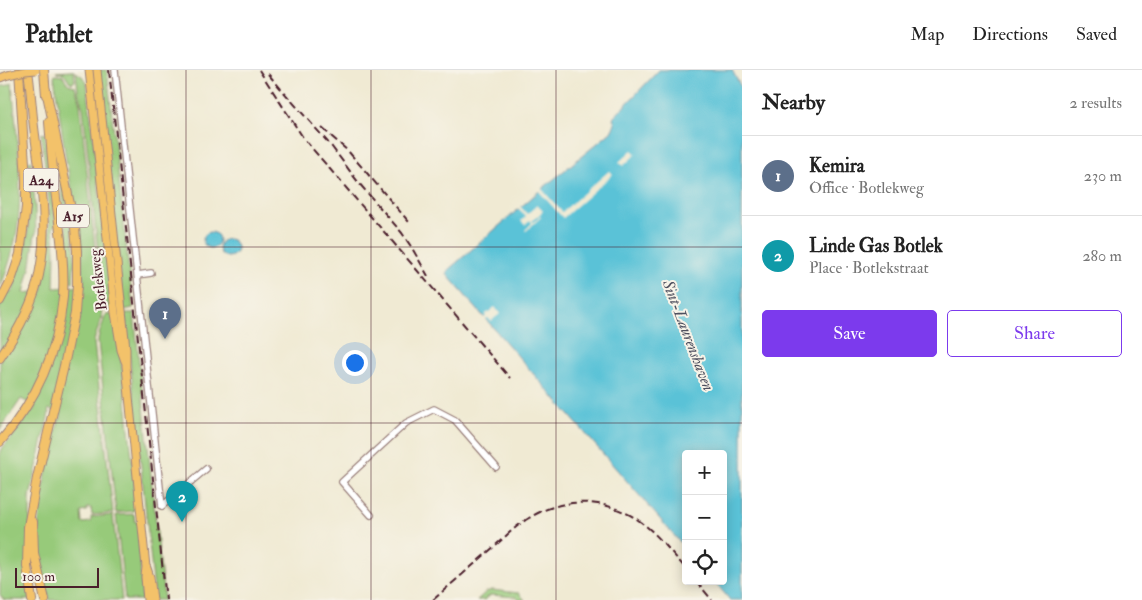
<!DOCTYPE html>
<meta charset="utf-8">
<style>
:root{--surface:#fff;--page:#f6f6f6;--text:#222;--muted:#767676;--line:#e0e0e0;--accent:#7c3aed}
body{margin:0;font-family:"IM FELL Double Pica",serif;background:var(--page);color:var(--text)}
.controls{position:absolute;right:15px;bottom:15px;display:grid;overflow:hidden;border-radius:5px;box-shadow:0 2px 12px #0003}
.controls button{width:45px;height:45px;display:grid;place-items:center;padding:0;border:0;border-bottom:1px solid var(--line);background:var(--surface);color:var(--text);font:25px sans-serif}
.scale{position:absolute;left:15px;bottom:12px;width:84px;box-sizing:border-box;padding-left:5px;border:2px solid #4a1f2b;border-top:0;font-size:14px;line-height:18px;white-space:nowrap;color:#4a1f2b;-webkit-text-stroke:4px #f7f3e8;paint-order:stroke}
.you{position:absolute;left:354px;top:292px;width:18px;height:18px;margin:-12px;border:4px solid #fff;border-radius:50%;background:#1a73e8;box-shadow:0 0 0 8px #1a73e833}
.badge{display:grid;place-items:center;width:32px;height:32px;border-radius:50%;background:var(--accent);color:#fff;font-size:16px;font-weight:700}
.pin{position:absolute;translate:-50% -41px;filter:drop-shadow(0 1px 2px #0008)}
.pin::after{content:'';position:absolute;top:26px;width:18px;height:15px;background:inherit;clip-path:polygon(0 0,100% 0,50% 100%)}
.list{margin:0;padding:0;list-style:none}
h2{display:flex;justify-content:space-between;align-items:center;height:65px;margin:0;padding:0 20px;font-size:21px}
h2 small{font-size:16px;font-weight:400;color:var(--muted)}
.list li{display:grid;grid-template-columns:32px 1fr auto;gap:15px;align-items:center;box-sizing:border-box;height:80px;padding:0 20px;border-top:1px solid var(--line)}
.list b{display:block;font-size:19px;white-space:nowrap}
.list p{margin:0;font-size:16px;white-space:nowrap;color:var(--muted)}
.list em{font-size:16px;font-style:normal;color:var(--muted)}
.actions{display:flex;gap:10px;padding:15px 20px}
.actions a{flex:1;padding:11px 0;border:1px solid var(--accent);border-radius:5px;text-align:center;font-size:18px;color:var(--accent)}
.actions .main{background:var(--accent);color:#fff}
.icon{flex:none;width:28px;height:28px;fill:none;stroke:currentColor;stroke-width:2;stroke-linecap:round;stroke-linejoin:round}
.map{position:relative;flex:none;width:742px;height:530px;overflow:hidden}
header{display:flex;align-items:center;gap:30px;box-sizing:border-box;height:70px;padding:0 25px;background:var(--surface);border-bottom:1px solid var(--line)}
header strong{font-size:24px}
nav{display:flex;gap:28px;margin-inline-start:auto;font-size:18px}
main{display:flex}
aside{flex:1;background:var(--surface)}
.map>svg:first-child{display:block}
.green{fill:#97ca7a;stroke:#707452}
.water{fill:#5ac2d7;stroke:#527081}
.pier{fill:#f0ead3}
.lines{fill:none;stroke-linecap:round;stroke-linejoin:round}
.minor-casing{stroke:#9d847f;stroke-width:8}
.major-casing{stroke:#9d847f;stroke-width:9}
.highway-casing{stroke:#9d847f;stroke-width:10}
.minor{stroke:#fff;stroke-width:5.5}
.major{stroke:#f3c26a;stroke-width:7}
.highway{stroke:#f3c26a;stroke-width:8}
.rail{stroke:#4a1f2b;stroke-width:2;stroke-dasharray:8 4;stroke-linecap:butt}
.major-bridge-casing{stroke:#9d847f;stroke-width:9;stroke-linecap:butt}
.major-bridge{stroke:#f3c26a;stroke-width:7}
.grid{fill:none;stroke:#4a1f2b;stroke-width:1;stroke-opacity:0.55}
.labels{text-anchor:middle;stroke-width:4;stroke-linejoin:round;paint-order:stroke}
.shield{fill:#f7f3e8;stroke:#7e5f64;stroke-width:1}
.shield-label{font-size:14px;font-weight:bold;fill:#4a1f2b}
.street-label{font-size:15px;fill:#4a1f2b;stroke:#f7f3e8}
.water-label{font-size:16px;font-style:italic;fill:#4f505f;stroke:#f7f3e8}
</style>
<header>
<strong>Pathlet</strong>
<nav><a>Map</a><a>Directions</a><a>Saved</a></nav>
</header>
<main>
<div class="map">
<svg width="742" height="530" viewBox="0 0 742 530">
<rect width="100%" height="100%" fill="#f7f3e8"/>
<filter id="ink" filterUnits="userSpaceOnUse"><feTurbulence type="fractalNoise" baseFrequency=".02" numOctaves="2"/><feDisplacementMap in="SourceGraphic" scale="10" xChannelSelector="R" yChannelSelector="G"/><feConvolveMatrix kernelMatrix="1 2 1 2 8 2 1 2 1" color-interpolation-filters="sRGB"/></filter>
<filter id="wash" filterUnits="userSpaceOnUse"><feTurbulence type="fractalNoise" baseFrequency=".0096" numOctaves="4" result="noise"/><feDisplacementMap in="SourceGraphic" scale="20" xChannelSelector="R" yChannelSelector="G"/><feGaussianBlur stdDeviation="1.12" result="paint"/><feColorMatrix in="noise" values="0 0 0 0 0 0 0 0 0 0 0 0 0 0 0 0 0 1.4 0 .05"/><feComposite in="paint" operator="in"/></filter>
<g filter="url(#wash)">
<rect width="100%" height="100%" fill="#f0ead3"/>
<g class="green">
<path d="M98,0H107L133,238L124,240Z"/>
<path d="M71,1H74L75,11L72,13C64,10 69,2 57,3L56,2Z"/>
<path d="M76,2L83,7L87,13L113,241H104L83,39L78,22Z"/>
<path d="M56,5L63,6L68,14L75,16L80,34L102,246C101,255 95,263 94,272L113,443L92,445L91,438H87V441L81,442L82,453L91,452V447L113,445L122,530H50L49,527C44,511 40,495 39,478C36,434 49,391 59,349H61V345L49,339L48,342L49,343L30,427V530H4L0,525V381L15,363L32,339L34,340L35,336L21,329L0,360V224L12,222L15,214L14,212C19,197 24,182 27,166C31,141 29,116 28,91H31L35,135L36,164H35L31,194L24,223L42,221L43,217L42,216C46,199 49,183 49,166C51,132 45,97 41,64L45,63L56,155L53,157L55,181L54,218L84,216V207H82V181L78,152L66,90L54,6Z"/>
<path d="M12,13C16,59 24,114 17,160C14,179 8,198 1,216L0,215V18L5,15L6,16Z"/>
<path d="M59,94L69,139L75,184L73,212H69V185Z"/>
<path d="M125,243H134L164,530H155Z"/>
<path d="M114,244L124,310L137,437L133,441L116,443L98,272C98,263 103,255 105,246L106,245Z"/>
<path d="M134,444L135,452H138L142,530H125L116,445Z"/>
<path d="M492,520L519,523L525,530H519L516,527L491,525L484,530H477L486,522Z"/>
</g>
<g class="water">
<path d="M659,0H732L742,19V41L739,42L742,49V530H730L714,511H723V384H686V479L449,207L447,204L448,200L537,123L611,62L615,54L613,48Z"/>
<circle cx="211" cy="170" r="8"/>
<circle cx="228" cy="178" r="9"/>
</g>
<g class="pier">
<path d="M632,80L636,84L623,96L619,92Z"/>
<path d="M609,101L613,104L563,148L538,120L540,117L562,142Z"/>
<path d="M519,135L527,144L537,135L543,141L532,151L534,152L540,146L541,147L526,161L525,160L532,153L530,150L525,155L521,151L526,146L517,137Z"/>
<path d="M495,237L500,244L491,251L488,248L483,251L482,250L486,246L485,245Z"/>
</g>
</g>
<g filter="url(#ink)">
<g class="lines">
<defs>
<g id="minor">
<path d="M115,0L162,436"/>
<path d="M138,205L151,203"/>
<path d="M162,436L206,399"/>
<path d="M371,445L342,412L406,353L434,339L455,350L496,397"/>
</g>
<g id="major">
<path d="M89,0L115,243L121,280L125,291"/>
<path d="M97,0L126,279V296L146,497L145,507L147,530"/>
<path d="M0,8L8,5"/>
<path d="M147,498L150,507L153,530"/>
</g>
<g id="highway">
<path d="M44,0L46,25"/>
<path d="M0,231L12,208L20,184L26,137V110L19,0"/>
<path d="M0,288C17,263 33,235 39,205C49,158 41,112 35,65C32,43 31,22 28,0"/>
<path d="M0,372C36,331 58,282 63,227C65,194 60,161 56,128C53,103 51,77 49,52"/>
<path d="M33,452L34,483L45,530"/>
<path d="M32,530L27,496L28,457L37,408L64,296L75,243L77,215V181L75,158L46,20"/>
</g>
</defs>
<use href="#minor" class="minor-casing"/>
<use href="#major" class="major-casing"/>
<use href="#highway" class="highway-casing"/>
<use href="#minor" class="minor"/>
<use href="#major" class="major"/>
<use href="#highway" class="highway"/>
<g class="rail">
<path d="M109,0L166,530"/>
<path d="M259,0L304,69L510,308"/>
<path d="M268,4L332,77L358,112L402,163L412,178L428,206"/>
<path d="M322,58L348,81L409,152"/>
<path d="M696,511L712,530"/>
<path d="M433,530C451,514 470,498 488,482C501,471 514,457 529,448C564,426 608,428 641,452C658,465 672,483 686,499"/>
</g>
<defs>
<path id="major-bridge" d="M8,5L25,1L36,0"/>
</defs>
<use href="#major-bridge" class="major-bridge-casing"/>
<use href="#major-bridge" class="major-bridge"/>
</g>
</g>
<path class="grid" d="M186,0V530M371,0V530M556,0V530M0,177H742M0,353H742"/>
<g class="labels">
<g class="shield">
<rect x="23.5" y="98.5" width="35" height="23" rx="4"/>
<rect x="57" y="134.5" width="32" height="23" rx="4"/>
</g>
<g class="shield-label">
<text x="41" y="115">A24</text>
<text x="73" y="151">A15</text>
</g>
<g class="street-label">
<text transform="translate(98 210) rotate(-97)" y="5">Botlekweg</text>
</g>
<g class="water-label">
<text transform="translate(689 265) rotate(69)" y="6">Sint-Laurenshaven</text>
</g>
</g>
</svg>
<div class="controls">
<button>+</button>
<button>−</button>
<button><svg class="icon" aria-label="locate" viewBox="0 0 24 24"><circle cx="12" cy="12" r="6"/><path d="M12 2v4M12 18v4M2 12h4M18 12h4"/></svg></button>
</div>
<div class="scale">100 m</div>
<div class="you"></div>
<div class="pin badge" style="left:165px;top:269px;background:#5c6f8a">1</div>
<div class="pin badge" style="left:182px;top:452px;background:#0f9aa8">2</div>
</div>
<aside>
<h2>Nearby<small>2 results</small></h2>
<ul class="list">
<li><span class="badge" style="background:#5c6f8a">1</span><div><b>Kemira</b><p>Office · Botlekweg</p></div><em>230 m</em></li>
<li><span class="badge" style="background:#0f9aa8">2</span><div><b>Linde Gas Botlek</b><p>Place · Botlekstraat</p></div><em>280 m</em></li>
</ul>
<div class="actions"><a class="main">Save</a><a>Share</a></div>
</aside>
</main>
